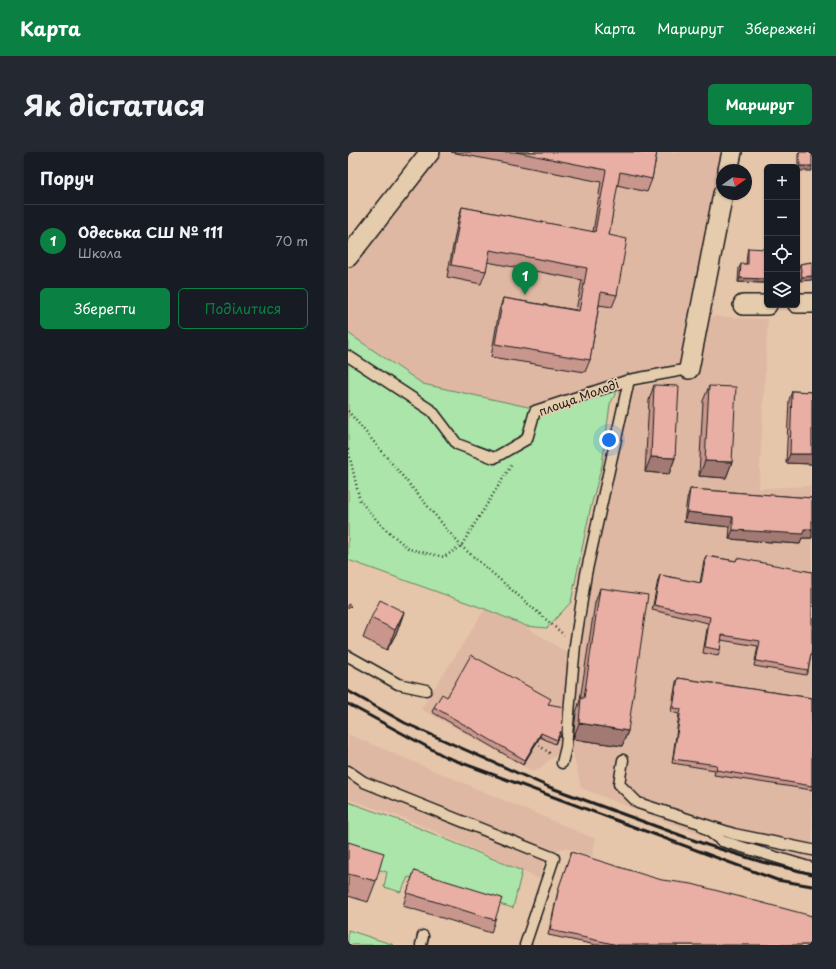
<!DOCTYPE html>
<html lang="uk">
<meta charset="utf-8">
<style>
:root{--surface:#171b24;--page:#242831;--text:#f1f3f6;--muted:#9ea1a6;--line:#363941;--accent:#0b8043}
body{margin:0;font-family:"Playpen Sans",sans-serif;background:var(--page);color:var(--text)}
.controls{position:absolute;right:12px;top:12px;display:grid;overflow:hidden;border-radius:6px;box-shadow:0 1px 3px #0004}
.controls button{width:36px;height:36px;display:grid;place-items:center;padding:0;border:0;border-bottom:1px solid var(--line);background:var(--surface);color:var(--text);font:20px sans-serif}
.compass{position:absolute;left:368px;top:12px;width:36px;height:36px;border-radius:50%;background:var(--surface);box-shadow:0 1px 3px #0004;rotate:75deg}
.you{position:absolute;left:261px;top:288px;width:14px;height:14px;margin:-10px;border:3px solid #fff;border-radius:50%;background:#1a73e8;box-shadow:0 0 0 6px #1a73e833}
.badge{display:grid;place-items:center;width:26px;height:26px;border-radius:50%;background:var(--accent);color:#fff;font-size:13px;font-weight:700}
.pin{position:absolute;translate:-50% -33px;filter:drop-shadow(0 1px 2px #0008)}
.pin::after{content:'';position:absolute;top:21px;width:14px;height:12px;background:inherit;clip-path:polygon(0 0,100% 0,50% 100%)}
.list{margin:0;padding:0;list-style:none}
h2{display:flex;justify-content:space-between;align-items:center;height:52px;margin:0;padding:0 16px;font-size:17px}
h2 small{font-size:13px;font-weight:400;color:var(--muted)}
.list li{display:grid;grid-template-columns:26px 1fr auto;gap:12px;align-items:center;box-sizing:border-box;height:72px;padding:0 16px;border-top:1px solid var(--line)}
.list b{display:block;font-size:15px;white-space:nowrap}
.list p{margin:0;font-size:13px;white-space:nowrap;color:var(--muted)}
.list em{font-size:13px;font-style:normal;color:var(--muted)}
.actions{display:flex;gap:8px;padding:12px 16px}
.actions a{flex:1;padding:9px 0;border:1px solid var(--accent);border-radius:6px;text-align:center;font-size:14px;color:var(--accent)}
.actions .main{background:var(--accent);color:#fff}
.icon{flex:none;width:22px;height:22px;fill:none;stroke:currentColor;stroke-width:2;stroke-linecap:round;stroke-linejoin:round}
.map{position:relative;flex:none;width:464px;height:793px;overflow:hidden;border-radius:6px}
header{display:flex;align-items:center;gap:24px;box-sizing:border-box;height:56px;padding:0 20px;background:var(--accent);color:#fff}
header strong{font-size:19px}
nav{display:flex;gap:22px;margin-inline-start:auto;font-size:14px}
.intro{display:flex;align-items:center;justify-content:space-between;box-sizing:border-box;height:96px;padding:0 24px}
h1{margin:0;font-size:28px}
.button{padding:10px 18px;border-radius:6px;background:var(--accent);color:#fff;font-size:14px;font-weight:700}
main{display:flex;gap:24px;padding:0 24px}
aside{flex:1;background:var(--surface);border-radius:6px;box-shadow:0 1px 3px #0004}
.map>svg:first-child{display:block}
.built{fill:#dfb8a3}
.green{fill:#abe5aa;stroke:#648063}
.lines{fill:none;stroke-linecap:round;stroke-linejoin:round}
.lane-casing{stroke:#1c1c1c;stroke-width:13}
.street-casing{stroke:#1c1c1c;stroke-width:22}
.path{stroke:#1c1c1c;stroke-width:2.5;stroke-dasharray:1 3;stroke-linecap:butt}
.lane{stroke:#e5ccad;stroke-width:10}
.street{stroke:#e5ccad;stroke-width:19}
.rail{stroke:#1c1c1c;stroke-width:3}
.wall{fill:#c8968d;stroke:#1c1c1c}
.shaded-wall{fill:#a37a73;stroke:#1c1c1c}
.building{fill:#e9afa4;stroke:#1c1c1c}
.labels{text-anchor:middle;stroke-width:3.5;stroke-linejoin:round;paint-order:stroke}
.street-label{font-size:12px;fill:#1c1c1c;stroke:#e5ccad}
</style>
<header>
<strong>Карта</strong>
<nav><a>Карта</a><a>Маршрут</a><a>Збережені</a></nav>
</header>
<div class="intro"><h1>Як дістатися</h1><a class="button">Маршрут</a></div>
<main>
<aside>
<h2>Поруч<small></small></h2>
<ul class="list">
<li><span class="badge">1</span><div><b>Одеська СШ № 111</b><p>Школа</p></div><em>70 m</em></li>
</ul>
<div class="actions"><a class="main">Зберегти</a><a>Поділитися</a></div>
</aside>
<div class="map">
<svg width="464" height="793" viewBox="0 0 464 793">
<rect width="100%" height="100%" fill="#e6c6ab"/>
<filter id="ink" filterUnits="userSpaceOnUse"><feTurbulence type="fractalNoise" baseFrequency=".025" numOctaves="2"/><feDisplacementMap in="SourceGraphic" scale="8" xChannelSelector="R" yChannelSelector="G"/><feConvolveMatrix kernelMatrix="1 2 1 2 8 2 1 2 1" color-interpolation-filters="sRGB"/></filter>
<g filter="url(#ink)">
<g class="built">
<path d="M84,0H383L374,18V42L339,215L280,227L180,255L75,232L0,181V106Z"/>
<path d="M361,164L420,167L411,336L464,334V712L357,685L233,636L222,589L240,442L285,236L347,223Z"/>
<path d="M137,457L178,475L223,503L215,597L192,616L184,619L73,557Z"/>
<path d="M0,582L248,687L244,704L216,696L198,701L191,727L61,668L0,647Z"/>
</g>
<g class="green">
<path d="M0,181L75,232L180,255L275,228L262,252L254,313L242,358L223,450L199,476L178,474L137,457L0,408Z"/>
<path d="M0,650L59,671L174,719L165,756L60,725L53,740L36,735L39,720L0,709Z"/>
<path d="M0,778L46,793H0Z"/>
</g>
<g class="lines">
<defs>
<g id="lane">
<path d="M0,204L84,259L109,292L146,306L179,287L187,259L281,228L341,217"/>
<path d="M0,504L50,532L78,538"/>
<path d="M275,608L271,632L290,651L386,682L464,698"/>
<path d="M214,611L218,595L227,493L238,422L281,228"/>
<path d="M0,619L16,630L206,706L177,793"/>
<path d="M355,675L374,689L464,716"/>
<path d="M73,793L75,784"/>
</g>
<g id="street">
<path d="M380,18L384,0"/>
<path d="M0,105L82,0"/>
<path d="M449,151H464"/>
<path d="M395,153H419"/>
<path d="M341,217L375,42"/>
</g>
</defs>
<use href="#lane" class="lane-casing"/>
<use href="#street" class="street-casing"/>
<g class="path">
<path d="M0,259L113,394L216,483"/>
<path d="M0,297L12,349L34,374L61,397L96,405L113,394L164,312"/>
<path d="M188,591L204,603"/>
</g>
<use href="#lane" class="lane"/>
<use href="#street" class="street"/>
<g class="rail">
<path d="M0,539L57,571L201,635L359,693L414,710L464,722"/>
<path d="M0,552L98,605L429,728L464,734"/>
</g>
</g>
<g class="wall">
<path d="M103,0H309L304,27L299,40L269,33L261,83L269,143L264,155L251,153L242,208L237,220L143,205L151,159L155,146L228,158L234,128L139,110L138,119L133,132L99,125L110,68L114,55L245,80L253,30Z"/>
<path d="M451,0H464L450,19V3Z"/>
<path d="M400,96L417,127L415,131L390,130L391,116L393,112H398L399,101Z"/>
<path d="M464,110L452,129L450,117L452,112Z"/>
<path d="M306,233L327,306L321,322L297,320L301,248Z"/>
<path d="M361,234L384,310L378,326L351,324L355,249Z"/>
<path d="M444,239L464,240V312L438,311L441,248Z"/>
<path d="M342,337L464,346V386H454L452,392L381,387L382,375L336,370L339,347Z"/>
<path d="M358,404L388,409L464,420V503H463L460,518L458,523L406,514L410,494L373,488L372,498L370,504L355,501L360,471L304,458L310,428L312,423L352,431L356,409Z"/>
<path d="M252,436L280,579L274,594L225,587L228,561L232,548L247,451Z"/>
<path d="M56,460L49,480L39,498L15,486L23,466Z"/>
<path d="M330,526L464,546V638L366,623L367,618L324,611L331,562L323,560L328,530Z"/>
<path d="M99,545L201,552L214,580L212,585H210L207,592L192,585L175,613L84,560L86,555Z"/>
<path d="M0,690L28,729L20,750L0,744Z"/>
<path d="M223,700L464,793H248L200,783L210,739Z"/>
<path d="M66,719L147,768L143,781L55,754Z"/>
</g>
<g class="shaded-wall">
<path d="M452,14H464V19H450Z"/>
<path d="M464,124V128L452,129L454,125Z"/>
<path d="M392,126L417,127L415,131L390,130Z"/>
<path d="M442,302H464V312L438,311Z"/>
<path d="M303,305L327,306L321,322L297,320Z"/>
<path d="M357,309L384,310L378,326L351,324Z"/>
<path d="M339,360L385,365L382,375L336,370Z"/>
<path d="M456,377H464V386H454L452,392L381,387L385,378Z"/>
<path d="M56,460L49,480L39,498L47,478Z"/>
<path d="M231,571L280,579L274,594L225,587Z"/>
<path d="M212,580H214L212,585H210L207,592Z"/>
<path d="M193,581L192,585L175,613L177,608Z"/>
</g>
<g class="building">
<path d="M168,0H309L304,27L272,20L261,83L279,87L269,143L253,140L242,208L147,192L155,146L231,159L239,116L142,98L138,119L103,113L114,55L247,80L258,18Z"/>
<path d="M451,0H464V14H452Z"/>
<path d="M400,96L418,97L417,127L392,126L393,112H400Z"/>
<path d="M464,110V124L454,125L452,112Z"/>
<path d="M306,233L331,234L327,306L303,305Z"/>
<path d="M361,234L388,235L384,310L357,309Z"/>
<path d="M444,239L464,240V302H442Z"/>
<path d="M342,337L464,346V377H456L455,382L385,378V365L339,360Z"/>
<path d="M358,404L388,409L389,406L464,420V497L460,518L408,509L412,489L374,483L372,498L357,495L362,465L306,453L312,423L353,431Z"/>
<path d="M252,436L300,443L280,579L231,571L233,546H236Z"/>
<path d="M32,448L56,460L47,478L23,466Z"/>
<path d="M0,452L3,454L0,457Z"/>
<path d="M123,503L203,547L200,552L216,555L214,580H212L209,588L193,581L177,608L86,555L94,542L99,545Z"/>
<path d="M330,526L464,546V634L368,618L369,613L325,607L333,557L325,556Z"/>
<path d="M0,690L36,701L28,729L0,722Z"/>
<path d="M223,700L300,724L314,728L344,732L464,764V793H270L202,778L211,735Z"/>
<path d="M66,719L154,746L147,768L59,741Z"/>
</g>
</g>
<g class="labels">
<g class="street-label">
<text transform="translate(231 246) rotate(-20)" y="4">площа Молоді</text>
</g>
</g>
</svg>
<div class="controls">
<button>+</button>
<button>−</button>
<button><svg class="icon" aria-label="locate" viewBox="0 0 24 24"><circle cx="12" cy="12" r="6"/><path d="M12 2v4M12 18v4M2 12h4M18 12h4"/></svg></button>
<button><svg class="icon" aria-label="layers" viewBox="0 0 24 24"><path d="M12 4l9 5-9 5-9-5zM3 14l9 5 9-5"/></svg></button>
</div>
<svg class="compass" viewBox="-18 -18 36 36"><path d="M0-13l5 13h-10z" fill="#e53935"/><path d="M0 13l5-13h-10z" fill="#9ea1a6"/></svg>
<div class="you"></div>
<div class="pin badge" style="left:177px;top:143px">1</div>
</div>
</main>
